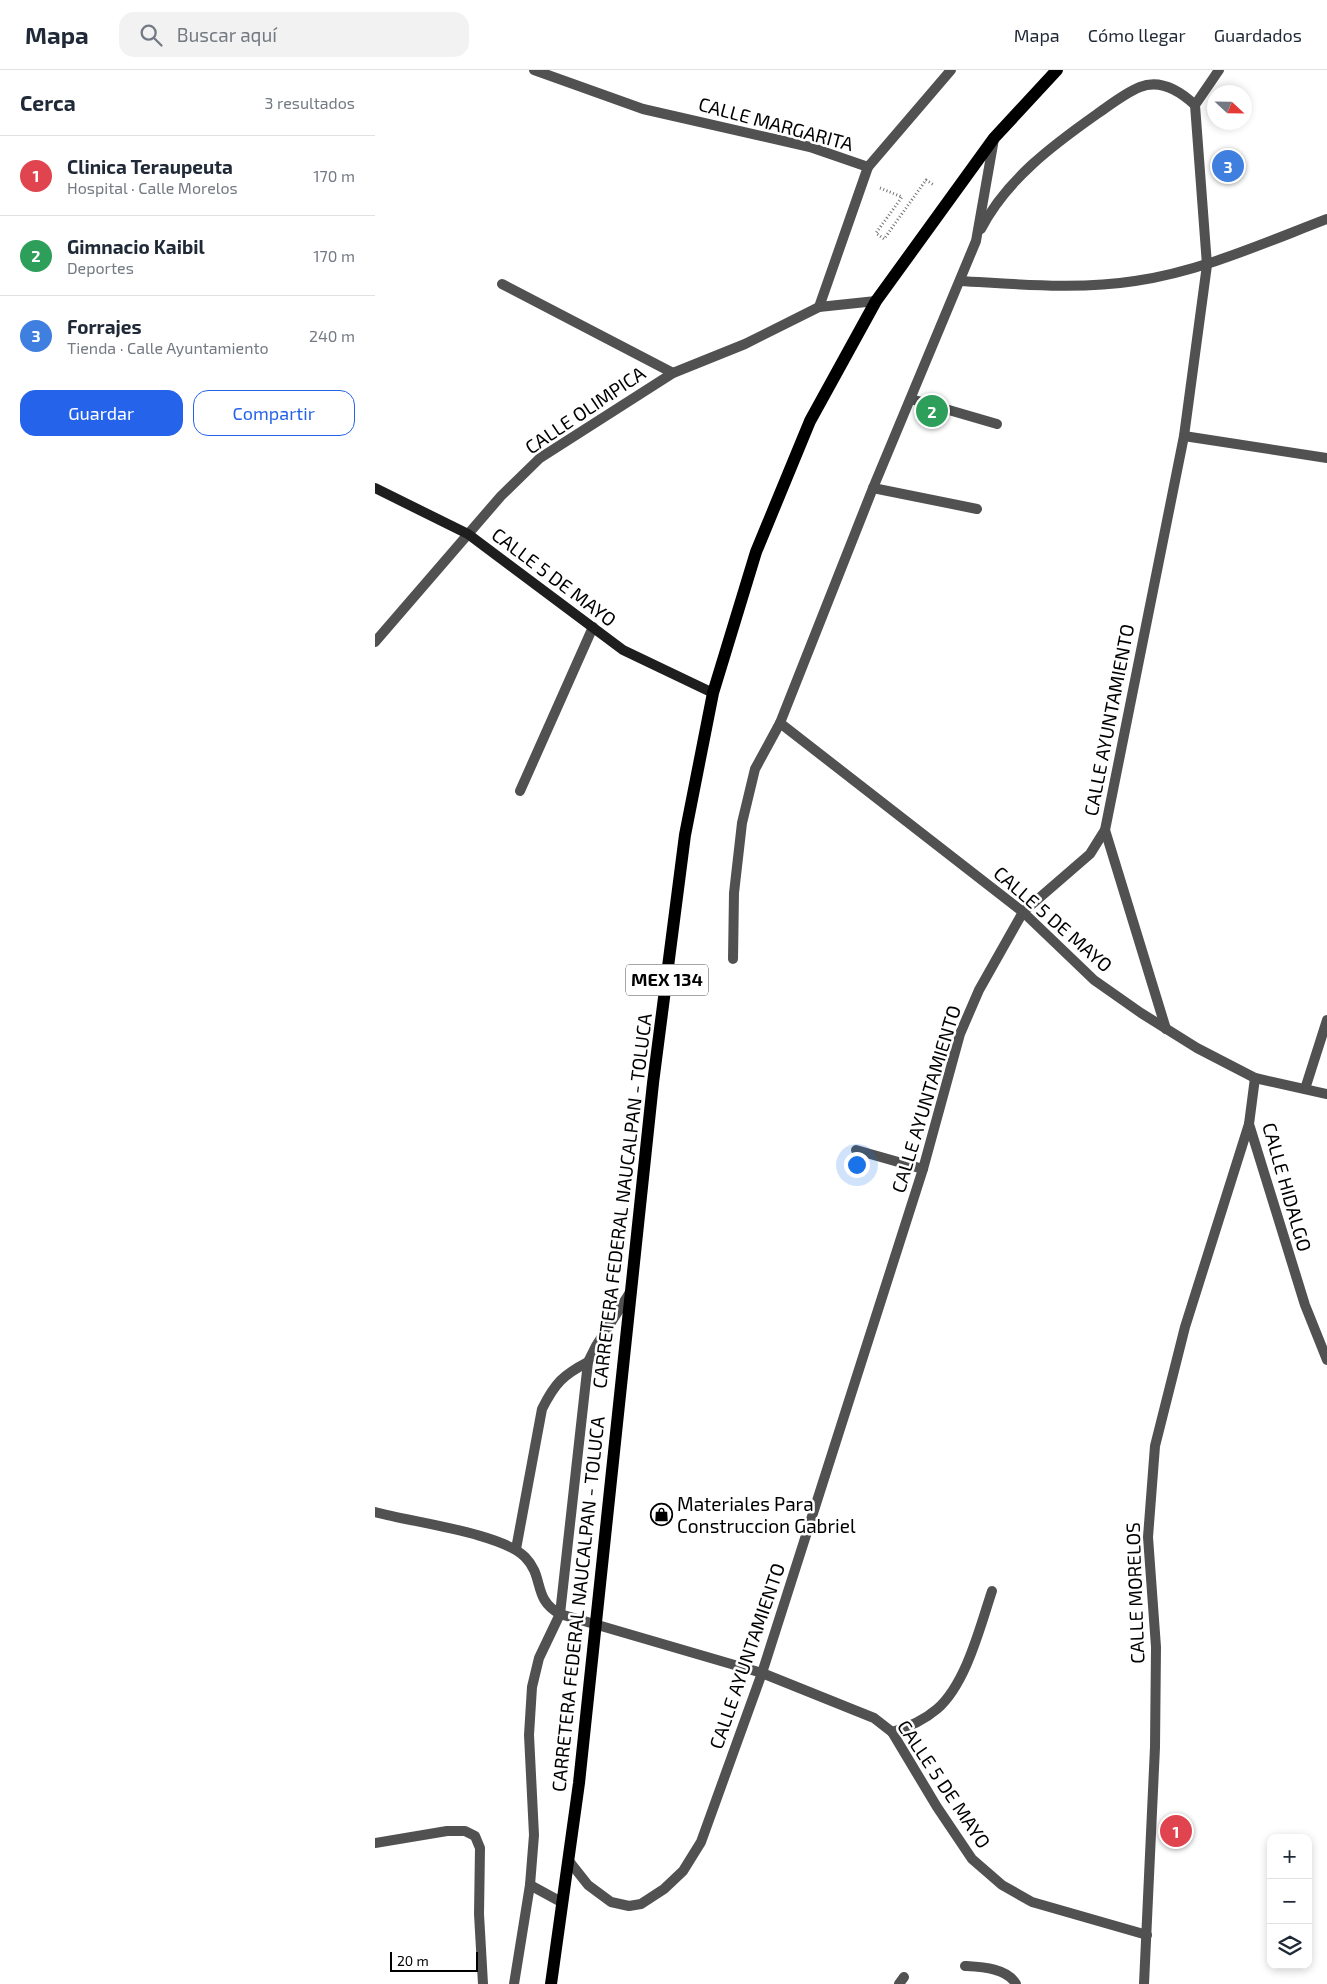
<!DOCTYPE html>
<html lang="es">
<meta charset="utf-8">
<style>
:root{--surface:#fff;--page:#f2f2f3;--text:#1f2937;--muted:#747a83;--line:#e0e1e3;--accent:#2563eb}
body{margin:0;font-family:"Exo 2",sans-serif;background:var(--page);color:var(--text)}
.controls{position:absolute;right:15px;bottom:15px;display:grid;overflow:hidden;border-radius:10px;box-shadow:0 2px 8px #0003}
.controls button{width:45px;height:45px;display:grid;place-items:center;padding:0;border:0;border-bottom:1px solid var(--line);background:var(--surface);color:var(--text);font:25px sans-serif}
.compass{position:absolute;left:832px;top:15px;width:45px;height:45px;border-radius:50%;background:var(--surface);box-shadow:0 2px 8px #0003;rotate:112deg}
.scale{position:absolute;left:15px;bottom:12px;width:88px;box-sizing:border-box;padding-left:5px;border:2px solid #000;border-top:0;font-size:14px;line-height:18px;white-space:nowrap;color:#000;-webkit-text-stroke:4px #fff;paint-order:stroke}
.you{position:absolute;left:481px;top:1094px;width:18px;height:18px;margin:-12px;border:4px solid #fff;border-radius:50%;background:#1a73e8;box-shadow:0 0 0 8px #1a73e833}
.badge{display:grid;place-items:center;width:32px;height:32px;border-radius:50%;background:var(--accent);color:#fff;font-size:16px;font-weight:700}
.pin{position:absolute;translate:-50% -50%;border:2px solid #fff;box-shadow:0 1px 5px #0006}
.list{margin:0;padding:0;list-style:none}
h2{display:flex;justify-content:space-between;align-items:center;height:65px;margin:0;padding:0 20px;font-size:21px}
h2 small{font-size:16px;font-weight:400;color:var(--muted)}
.list li{display:grid;grid-template-columns:32px 1fr auto;gap:15px;align-items:center;box-sizing:border-box;height:80px;padding:0 20px;border-top:1px solid var(--line)}
.list b{display:block;font-size:19px;white-space:nowrap}
.list p{margin:0;font-size:16px;white-space:nowrap;color:var(--muted)}
.list em{font-size:16px;font-style:normal;color:var(--muted)}
.actions{display:flex;gap:10px;padding:15px 20px}
.actions a{flex:1;padding:11px 0;border:1px solid var(--accent);border-radius:15px;text-align:center;font-size:18px;color:var(--accent)}
.actions .main{background:var(--accent);color:#fff}
.icon{flex:none;width:28px;height:28px;fill:none;stroke:currentColor;stroke-width:2;stroke-linecap:round;stroke-linejoin:round}
.map{position:relative;flex:none;width:952px;height:1914px;overflow:hidden}
header{display:flex;align-items:center;gap:30px;box-sizing:border-box;height:70px;padding:0 25px;background:var(--surface);border-bottom:1px solid var(--line)}
header strong{font-size:24px}
nav{display:flex;gap:28px;margin-inline-start:auto;font-size:18px}
.search{width:350px;height:45px;background:var(--page);display:flex;align-items:center;gap:12px;box-sizing:border-box;padding:0 18px;border-radius:15px;color:var(--muted);font-size:19px}
main{display:flex}
aside{flex:1;background:var(--surface)}
.map>svg:first-child{display:block}
.lines{fill:none;stroke-linecap:round;stroke-linejoin:round}
.path{stroke:#737373;stroke-width:3;stroke-dasharray:1 2.5;stroke-linecap:butt}
.lane{stroke:#515151;stroke-width:10}
.street{stroke:#515151;stroke-width:10}
.secondary{stroke:#1e1e1e;stroke-width:10}
.primary{stroke:#000;stroke-width:12}
.labels{text-anchor:middle;stroke-width:5;stroke-linejoin:round;paint-order:stroke}
.shield{fill:#fff;stroke:#4c4c4c;stroke-width:1}
.shield-label{font-size:18px;font-weight:bold;fill:#000}
.street-label{font-size:19px;fill:#000;stroke:#fff}
.poi-label{font-size:19px;fill:#000;stroke:#fff;text-anchor:start}
</style>
<header>
<strong>Mapa</strong>
<div class="search"><svg class="icon" aria-label="search" viewBox="0 0 24 24"><circle cx="10" cy="10" r="6"/><path d="M15 15l6 6"/></svg>Buscar aquí</div>
<nav><a>Mapa</a><a>Cómo llegar</a><a>Guardados</a></nav>
</header>
<main>
<aside>
<h2>Cerca<small>3 resultados</small></h2>
<ul class="list">
<li><span class="badge" style="background:#e0444e">1</span><div><b>Clinica Teraupeuta</b><p>Hospital · Calle Morelos</p></div><em>170 m</em></li>
<li><span class="badge" style="background:#2e9e5b">2</span><div><b>Gimnacio Kaibil</b><p>Deportes</p></div><em>170 m</em></li>
<li><span class="badge" style="background:#3f7fe0">3</span><div><b>Forrajes</b><p>Tienda · Calle Ayuntamiento</p></div><em>240 m</em></li>
</ul>
<div class="actions"><a class="main">Guardar</a><a>Compartir</a></div>
</aside>
<div class="map">
<svg width="952" height="1914" viewBox="0 0 952 1914">
<rect width="100%" height="100%" fill="#fff"/>
<g class="lines">
<path class="path" d="M505,118L527,127L501,163L509,169L551,110L559,115"/>
<path class="lane" d="M145,721L218,557"/>
<g class="street">
<path d="M159,0L268,39L435,77L493,97"/>
<path d="M606,159C631,110 678,75 722,44C735,35 750,23 765,17C785,9 805,21 820,35"/>
<path d="M585,211C642,214 703,220 760,211C827,201 889,173 952,149"/>
<path d="M127,214L298,303"/>
<path d="M444,237L493,97L576,0"/>
<path d="M536,329L622,354"/>
<path d="M809,366L952,388"/>
<path d="M498,418L602,439"/>
<path d="M0,572L126,426L165,388L298,303L370,274L444,237L501,231"/>
<path d="M405,653L648,842L719,910L766,943L822,978L880,1008L952,1024"/>
<path d="M730,760L791,959"/>
<path d="M358,889L359,823L367,753L380,699L405,653L498,418L601,171L619,69"/>
<path d="M880,1008L874,1054L930,1235L952,1290"/>
<path d="M930,1019L952,950"/>
<path d="M481,1080L548,1099"/>
<path d="M0,1442C35,1452 127,1463 150,1487C170,1507 157,1529 185,1544L387,1603L499,1648L517,1662L562,1737L597,1789L627,1815L657,1832L772,1865"/>
<path d="M141,1479L167,1339C180,1313 188,1305 213,1292"/>
<path d="M517,1662C534,1657 548,1651 562,1639C591,1614 605,1557 617,1521"/>
<path d="M0,1773L72,1761H90L100,1766L105,1778L104,1844L108,1914"/>
<path d="M194,1791L213,1815L236,1832L254,1836L266,1834L289,1819L308,1801L326,1772L387,1603L548,1099L585,964L604,920L648,842L715,784L730,760L809,366L832,195L820,35L844,0"/>
<path d="M155,1815L188,1833"/>
<path d="M590,1896C607,1897 632,1898 641,1914"/>
<path d="M139,1914L155,1815L159,1765L154,1665L157,1617L164,1588L185,1544L213,1292L221,1276L254,1224"/>
<path d="M524,1914L529,1907"/>
<path d="M769,1914L780,1677L781,1577L773,1467L780,1376L810,1257L874,1054"/>
</g>
<path class="secondary" d="M0,418L93,464L248,580L338,623"/>
<path class="primary" d="M176,1914L204,1713L278,1013L310,765L338,623L381,482L435,351L501,231L619,68L682,0"/>
</g>
<defs>
<symbol id="shop-ring" viewBox="-11 -11 22 22"><circle r="9.5" fill="#fff" stroke="#000" stroke-width="1.5"/><path d="M-5-2.5h2.3a2.7 3.5 0 0 1 5.4 0H5L5.5 6h-11ZM-1.5-2.5h3a1.5 2.3 0 0 0-3 0Z" fill="#000"/></symbol>
</defs>
<g fill-rule="evenodd">
<use href="#shop-ring" x="274" y="1432" width="25" height="25"/>
</g>
<g class="labels">
<rect class="shield" x="251" y="894.5" width="82" height="31" rx="4"/>
<g class="shield-label">
<text x="292" y="916">MEX 134</text>
</g>
<g class="street-label">
<text transform="translate(401 54) rotate(15)" y="7">CALLE MARGARITA</text>
<text transform="translate(210 340) rotate(-34)" y="7">CALLE OLIMPICA</text>
<text transform="translate(179 507) rotate(37)" y="7">CALLE 5 DE MAYO</text>
<text transform="translate(734 650) rotate(-79)" y="7">CALLE AYUNTAMIENTO</text>
<text transform="translate(678 849) rotate(41)" y="7">CALLE 5 DE MAYO</text>
<text transform="translate(551 1029) rotate(-73)" y="7">CALLE AYUNTAMIENTO</text>
<text transform="translate(912 1117) rotate(74)" y="7">CALLE HIDALGO</text>
<text transform="translate(247 1131) rotate(-83)" y="7">CARRETERA FEDERAL NAUCALPAN - TOLUCA</text>
<text transform="translate(760 1523) rotate(-92)" y="7">CALLE MORELOS</text>
<text transform="translate(203 1534) rotate(-84)" y="7">CARRETERA FEDERAL NAUCALPAN - TOLUCA</text>
<text transform="translate(372 1586) rotate(-71)" y="7">CALLE AYUNTAMIENTO</text>
<text transform="translate(569 1714) rotate(56)" y="7">CALLE 5 DE MAYO</text>
</g>
<g class="poi-label">
<text x="302" y="1441">Materiales Para<tspan x="302" dy="22">Construccion Gabriel</tspan></text>
</g>
</g>
</svg>
<div class="controls">
<button>+</button>
<button>−</button>
<button><svg class="icon" aria-label="layers" viewBox="0 0 24 24"><path d="M12 4l9 5-9 5-9-5zM3 14l9 5 9-5"/></svg></button>
</div>
<svg class="compass" viewBox="-18 -18 36 36"><path d="M0-13l5 13h-10z" fill="#e53935"/><path d="M0 13l5-13h-10z" fill="#747a83"/></svg>
<div class="scale">20 m</div>
<div class="you"></div>
<div class="pin badge" style="left:801px;top:1761px;background:#e0444e">1</div>
<div class="pin badge" style="left:557px;top:341px;background:#2e9e5b">2</div>
<div class="pin badge" style="left:853px;top:96px;background:#3f7fe0">3</div>
</div>
</main>
